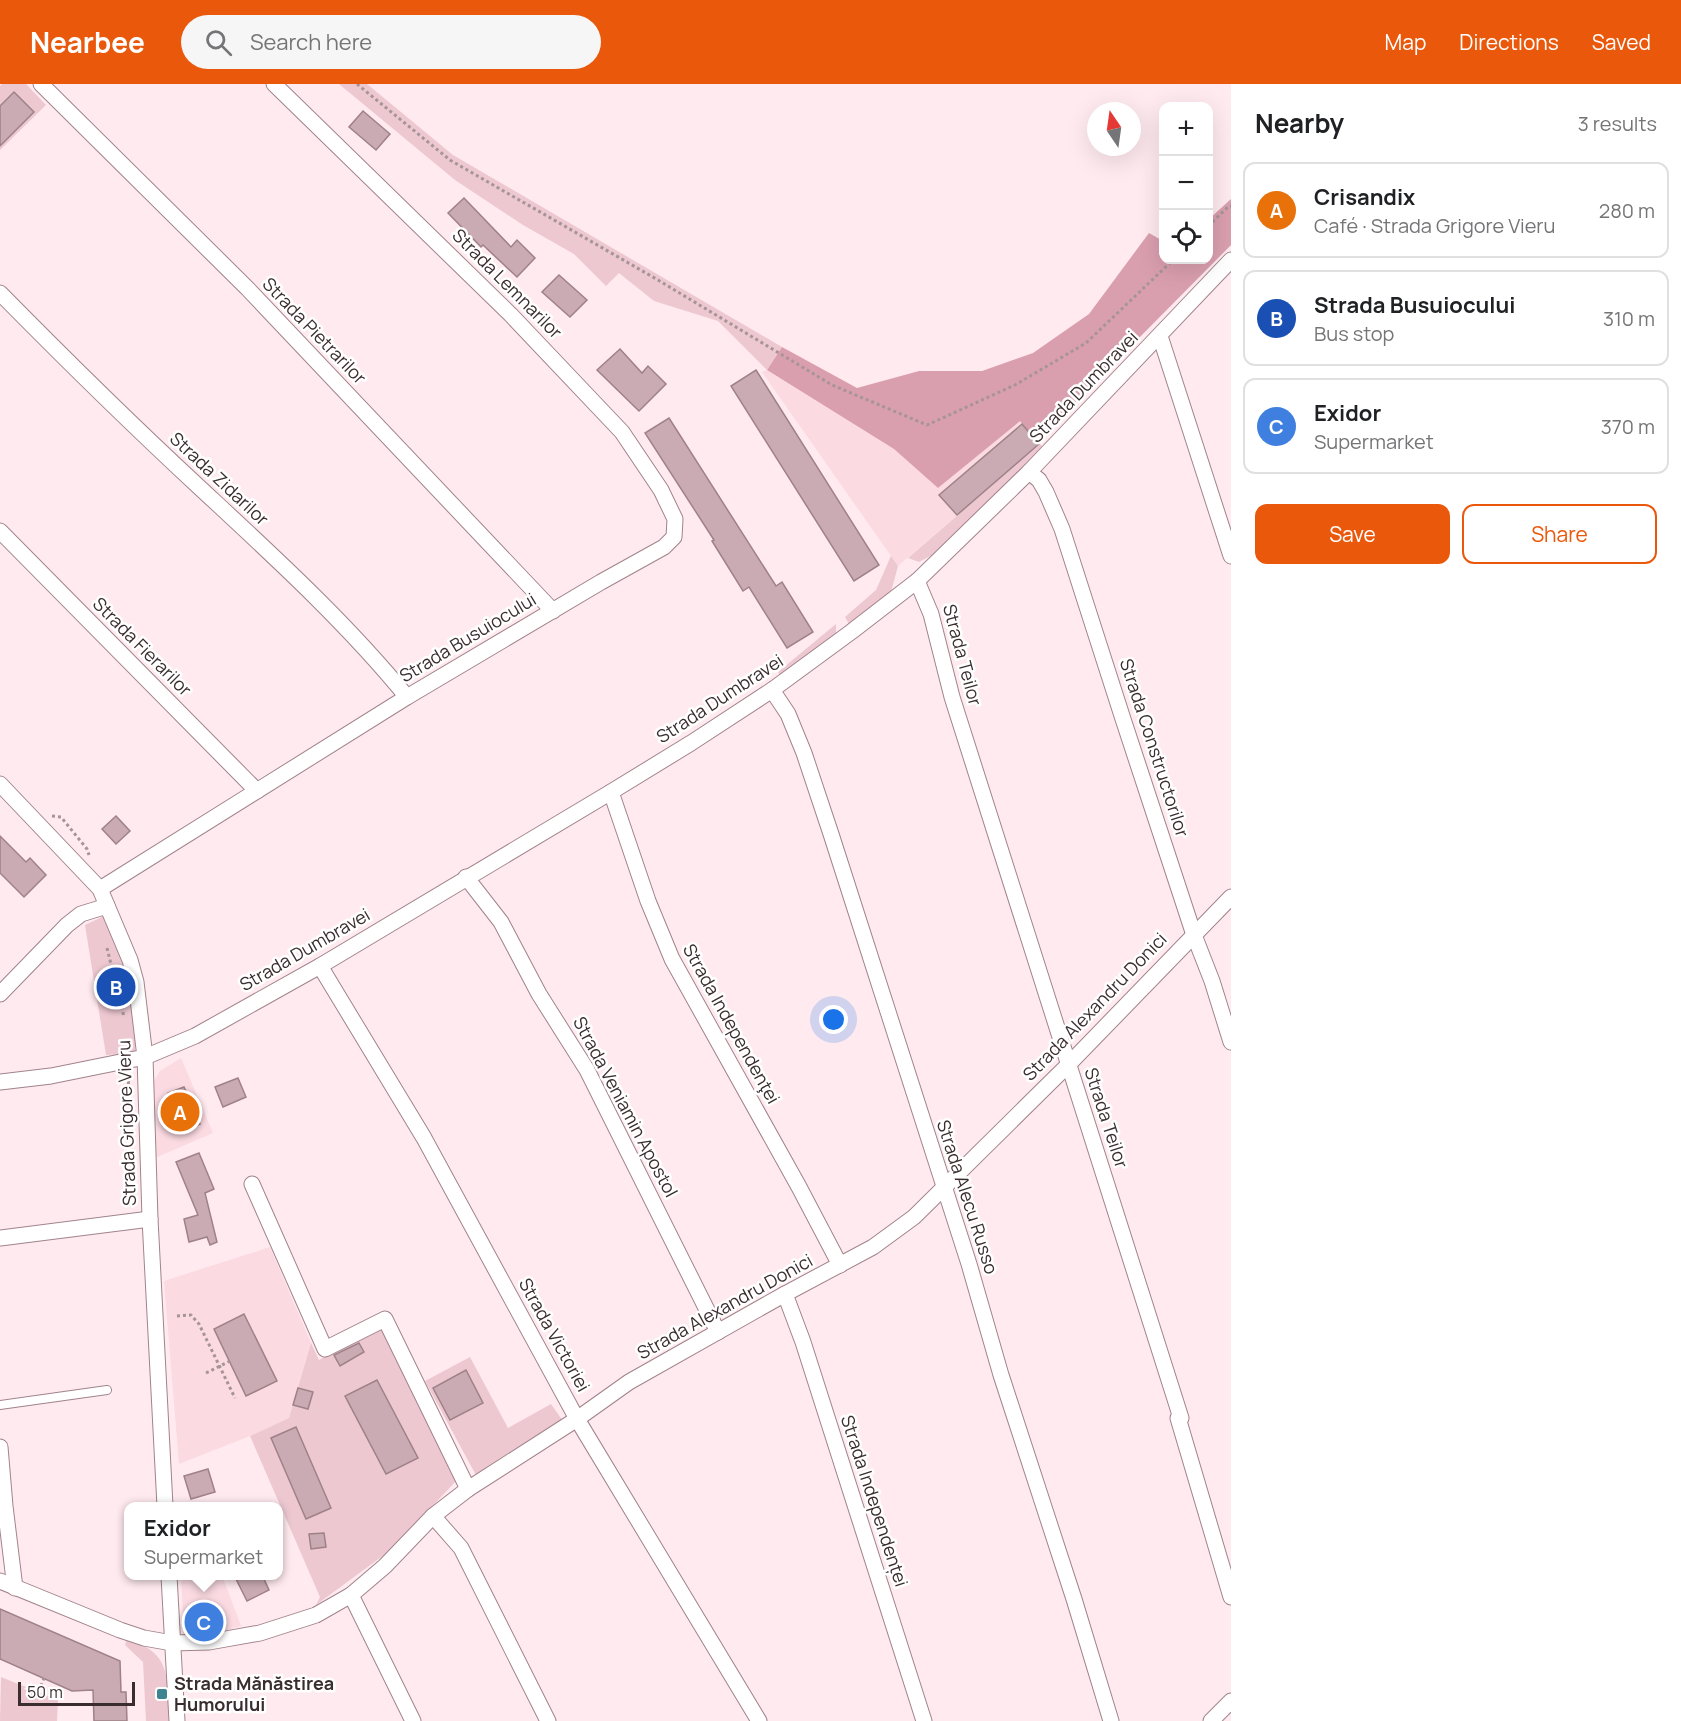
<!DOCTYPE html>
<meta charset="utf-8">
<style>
:root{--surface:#fff;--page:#f6f6f6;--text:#202124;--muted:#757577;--line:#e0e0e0;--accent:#ea580c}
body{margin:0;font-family:Manrope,sans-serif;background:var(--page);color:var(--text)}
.controls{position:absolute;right:18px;top:18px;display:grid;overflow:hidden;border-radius:12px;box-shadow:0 6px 24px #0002}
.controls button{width:54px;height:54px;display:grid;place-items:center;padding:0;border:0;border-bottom:2px solid var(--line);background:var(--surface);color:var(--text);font:30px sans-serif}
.compass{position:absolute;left:1087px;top:18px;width:54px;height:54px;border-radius:50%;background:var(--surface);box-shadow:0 6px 24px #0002;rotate:347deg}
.scale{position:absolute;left:18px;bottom:15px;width:117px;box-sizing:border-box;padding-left:6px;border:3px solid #3a2d30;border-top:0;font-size:16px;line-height:21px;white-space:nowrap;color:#3a2d30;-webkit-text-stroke:4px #fff;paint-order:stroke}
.you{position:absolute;left:834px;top:936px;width:21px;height:21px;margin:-15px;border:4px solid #fff;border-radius:50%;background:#1a73e8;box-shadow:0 0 0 9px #1a73e833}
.badge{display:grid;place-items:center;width:39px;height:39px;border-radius:50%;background:var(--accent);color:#fff;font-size:20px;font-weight:700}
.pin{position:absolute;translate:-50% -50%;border:3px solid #fff;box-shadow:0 2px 6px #0006}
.popup{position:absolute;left:124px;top:1418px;width:159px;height:78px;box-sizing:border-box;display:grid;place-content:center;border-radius:12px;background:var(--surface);filter:drop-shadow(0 2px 4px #0005);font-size:20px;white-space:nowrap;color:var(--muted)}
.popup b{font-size:22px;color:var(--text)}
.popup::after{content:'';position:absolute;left:50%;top:100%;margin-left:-12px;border:12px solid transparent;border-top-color:var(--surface)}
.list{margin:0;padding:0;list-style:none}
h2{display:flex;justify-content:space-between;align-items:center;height:78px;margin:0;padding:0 24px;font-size:26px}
h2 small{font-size:20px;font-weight:400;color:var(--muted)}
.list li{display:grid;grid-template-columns:39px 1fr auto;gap:18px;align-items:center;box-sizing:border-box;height:96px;margin:0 12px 12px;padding:0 12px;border:2px solid var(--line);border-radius:12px}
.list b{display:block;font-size:22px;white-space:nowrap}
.list p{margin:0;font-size:20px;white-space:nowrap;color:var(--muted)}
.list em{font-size:20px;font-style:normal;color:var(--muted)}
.actions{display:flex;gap:12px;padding:18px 24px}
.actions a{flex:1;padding:14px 0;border:2px solid var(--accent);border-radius:12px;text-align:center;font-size:21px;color:var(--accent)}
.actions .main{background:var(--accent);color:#fff}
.icon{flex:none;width:33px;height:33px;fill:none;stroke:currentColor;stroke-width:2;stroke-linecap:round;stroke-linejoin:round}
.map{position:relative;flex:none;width:1231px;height:1637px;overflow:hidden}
header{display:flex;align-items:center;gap:36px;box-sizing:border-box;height:84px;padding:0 30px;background:var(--accent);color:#fff}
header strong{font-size:28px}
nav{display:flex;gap:33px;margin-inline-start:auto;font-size:21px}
.search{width:420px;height:54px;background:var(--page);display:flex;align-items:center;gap:15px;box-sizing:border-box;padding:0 21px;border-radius:33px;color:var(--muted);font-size:22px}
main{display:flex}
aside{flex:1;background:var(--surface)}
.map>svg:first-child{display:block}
.built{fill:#fbdae2}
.green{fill:#edc8d1;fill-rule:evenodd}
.forest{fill:#da9faf}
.building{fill:#cbabb3;stroke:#9f8188;stroke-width:1.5}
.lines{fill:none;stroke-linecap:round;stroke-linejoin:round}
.service-casing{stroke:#a1838b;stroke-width:10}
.minor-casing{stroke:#a1838b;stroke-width:17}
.path{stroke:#a69498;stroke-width:3;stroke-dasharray:3 3;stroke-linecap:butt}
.service{stroke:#fff;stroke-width:8}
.minor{stroke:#fff;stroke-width:15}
.poi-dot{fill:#3e8390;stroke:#fff;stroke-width:2}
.labels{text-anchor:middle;stroke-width:5;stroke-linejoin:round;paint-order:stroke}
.street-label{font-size:18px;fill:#3a2d30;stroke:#fff}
.poi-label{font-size:18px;font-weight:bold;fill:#3a2d30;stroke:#fff;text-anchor:start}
</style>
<header>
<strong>Nearbee</strong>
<div class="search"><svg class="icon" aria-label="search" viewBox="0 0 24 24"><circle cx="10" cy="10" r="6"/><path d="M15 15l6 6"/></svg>Search here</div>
<nav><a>Map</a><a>Directions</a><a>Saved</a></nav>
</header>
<main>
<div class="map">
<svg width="1231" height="1637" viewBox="0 0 1231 1637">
<rect width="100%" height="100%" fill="#ffeaef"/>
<g class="built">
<path d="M767,286L894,365L938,404L1020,336L1040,360L898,482L762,288Z"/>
<path d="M181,974L213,1049L155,1074L152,1000L160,987Z"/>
<path d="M270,1163L311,1259L289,1334L250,1352L179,1380L164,1197Z"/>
<path d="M181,1492H226L223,1494L241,1542L216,1549H184Z"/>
</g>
<g class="green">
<path d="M2,0H26L46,21L0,66V2Z"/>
<path d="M339,0H367L453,71L782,263L767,286L718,237L654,217L619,189L606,202L574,170L523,141L455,96Z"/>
<path d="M1040,360L1044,364L934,470L919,478L908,474Z"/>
<path d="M891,472L898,482L891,508L849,540L845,533L876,506Z"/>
<path d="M836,540V550L780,591L778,588Z"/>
<path d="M104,832L128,889L135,927V969L106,971L85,841Z"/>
<path d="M382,1242L456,1397L392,1465L316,1521L320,1513L250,1352L289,1334L311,1259L319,1276Z"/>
<path d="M470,1273L508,1344L551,1320L563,1337L477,1393L425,1297ZM466,1287L483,1319L450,1336L433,1304Z"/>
<path d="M127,1554C135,1558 146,1562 153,1568C172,1584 167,1614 169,1637H146L143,1578L125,1561Z"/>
<path d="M1,1593L58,1616L57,1637H0Z"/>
</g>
<path class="forest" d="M1231,115V161L1037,357L1020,337L938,404L894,365L767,286L782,263L857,304L919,287H982L1033,269L1089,230L1149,149L1163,157L1164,176H1208L1209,135Z"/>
<g class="building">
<path d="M14,8L34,28L0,62V22Z"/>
<path d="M363,27L390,50L376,66L349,43Z"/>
<path d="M464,114L511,163L517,156L535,174L517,193L483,161L481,163L448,129Z"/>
<path d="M559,191L587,216L570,233L542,208Z"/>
<path d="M620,265L642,289L648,282L666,300L639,327L597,286Z"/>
<path d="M756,286L879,481L854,497L731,302Z"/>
<path d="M669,334L776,502L782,498L813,548L787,564L749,503L743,507L712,457L714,456L645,349Z"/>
<path d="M1022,340L1039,360L957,431L939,411Z"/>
<path d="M116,732L130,747L116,760L102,745Z"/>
<path d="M0,752L26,778L30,774L46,791L24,813L0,789Z"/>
<path d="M238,994L246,1013L223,1023L215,1003Z"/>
<path d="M184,1003L200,1040L184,1046L178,1043L177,1039H172L165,1026L167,1021L166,1014L168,1009Z"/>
<path d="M199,1069L214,1105L205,1109L217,1158L210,1161L207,1153L189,1158L184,1135L198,1131L176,1078Z"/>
<path d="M244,1230L277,1297L246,1312L214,1245Z"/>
<path d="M359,1259L364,1268L340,1282L334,1271Z"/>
<path d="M466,1286L483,1319L450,1336L433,1304Z"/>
<path d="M377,1296L418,1374L386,1390L345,1312Z"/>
<path d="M298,1304L313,1308L308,1325L293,1321Z"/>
<path d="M296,1343L331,1424L306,1435L271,1354Z"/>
<path d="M208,1385L215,1408L191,1415L184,1392Z"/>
<path d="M324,1449L326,1463L311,1465L309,1450Z"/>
<path d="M234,1491H262L269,1506L247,1517Z"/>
<path d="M0,1525L120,1577L121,1608H126L127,1637H94L93,1606L72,1607L0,1575Z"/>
<path d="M215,1531L216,1544L192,1546L191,1533Z"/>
</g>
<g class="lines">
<defs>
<path id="service" d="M0,1321L107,1306"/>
<g id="minor">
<path d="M41,0L248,205L553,527"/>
<path d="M0,209C65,275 131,340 199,403C270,469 346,538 407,613"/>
<path d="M1160,252L1231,472"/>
<path d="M1029,388L1039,396L1046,408L1062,445L1123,635L1194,851L1212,897L1231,958"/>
<path d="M0,447L257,707"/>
<path d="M917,497L931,530L952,613L1181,1334H1178L1231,1513"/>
<path d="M772,606L788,630L804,669L831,750L969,1180L1001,1291L1074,1515L1111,1637"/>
<path d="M0,700L100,805L130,876L136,898L145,973L150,1135L165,1422"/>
<path d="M611,708L648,817L672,875L799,1103L840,1181"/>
<path d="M466,793L501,838L539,910L587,986L718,1248"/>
<path d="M100,805L407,613L601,498L664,463L674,453L675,435L661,406L622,348L511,231L274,0"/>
<path d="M320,882L424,1054L577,1335L759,1637"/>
<path d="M0,910L67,841L81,830L107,822"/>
<path d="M0,998L51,992L145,973L195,952L320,882L611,708L691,659L772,606L851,548L917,497L1029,388L1231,176"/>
<path d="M252,1100L325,1265L385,1235L468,1405"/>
<path d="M0,1154L150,1135"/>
<path d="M785,1210L803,1258L924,1637"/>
<path d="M0,1363L5,1422L15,1504"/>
<path d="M433,1432L461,1464L548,1637"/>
<path d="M169,1492L177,1637"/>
<path d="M0,1497L120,1546L144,1554L172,1559L209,1558L260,1549L316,1531L351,1511L385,1482L433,1432L468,1405L577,1335L629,1298L785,1210L873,1163L914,1133L1069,980L1231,813"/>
<path d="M351,1511L413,1637"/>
<path d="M1211,1637L1231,1617"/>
</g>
</defs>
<use href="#service" class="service-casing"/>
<use href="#minor" class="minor-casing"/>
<g class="path">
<path d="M357,0L450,76L658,196L832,301L927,341L1015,301L1086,259L1173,176"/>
<path d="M1208,142L1229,122H1231"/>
<path d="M52,732L61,733L87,765L89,771"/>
<path d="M107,864L124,933"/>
<path d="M128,991L129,1009"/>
<path d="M177,1232L191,1231L199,1240L235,1314"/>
<path d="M206,1289L230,1277"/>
<path d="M41,1602L44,1594"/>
</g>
<use href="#service" class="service"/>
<use href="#minor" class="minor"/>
</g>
<rect class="poi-dot" x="156" y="1604" width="12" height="12" rx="3"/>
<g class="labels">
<g class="street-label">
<text transform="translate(507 200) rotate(45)" y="6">Strada Lemnarilor</text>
<text transform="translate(314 247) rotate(46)" y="6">Strada Pietrarilor</text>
<text transform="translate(1084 303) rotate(-46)" y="6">Strada Dumbravei</text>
<text transform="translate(219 395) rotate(43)" y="6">Strada Zidarilor</text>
<text transform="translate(468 554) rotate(-31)" y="6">Strada Busuiocului</text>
<text transform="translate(142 563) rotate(45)" y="6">Strada Fierarilor</text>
<text transform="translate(962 571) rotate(75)" y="6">Strada Teilor</text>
<text transform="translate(720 615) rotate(-33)" y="6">Strada Dumbravei</text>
<text transform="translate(1154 664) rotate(72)" y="6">Strada Constructorilor</text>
<text transform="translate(305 866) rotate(-30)" y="6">Strada Dumbravei</text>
<text transform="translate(1095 923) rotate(-46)" y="6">Strada Alexandru Donici</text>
<text transform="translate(731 940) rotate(61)" y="6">Strada Independenţei</text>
<text transform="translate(625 1023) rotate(62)" y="6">Strada Veniamin Apostol</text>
<text transform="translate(1106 1034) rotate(72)" y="6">Strada Teilor</text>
<text transform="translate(127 1039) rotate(-92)" y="6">Strada Grigore Vieru</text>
<text transform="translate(967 1113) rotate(72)" y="6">Strada Alecu Russo</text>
<text transform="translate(725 1223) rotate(-29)" y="6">Strada Alexandru Donici</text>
<text transform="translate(554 1251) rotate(61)" y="6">Strada Victoriei</text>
<text transform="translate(874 1417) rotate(72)" y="6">Strada Independenței</text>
</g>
<g class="poi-label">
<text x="174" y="1606">Strada Mănăstirea<tspan x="174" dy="21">Humorului</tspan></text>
</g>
</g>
</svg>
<div class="controls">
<button>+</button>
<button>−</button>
<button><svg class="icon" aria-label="locate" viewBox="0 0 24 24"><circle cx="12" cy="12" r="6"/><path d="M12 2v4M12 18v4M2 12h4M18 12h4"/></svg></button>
</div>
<svg class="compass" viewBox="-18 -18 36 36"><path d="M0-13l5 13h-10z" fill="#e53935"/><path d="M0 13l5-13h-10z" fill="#757577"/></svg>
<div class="scale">50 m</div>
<div class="you"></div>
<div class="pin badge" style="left:180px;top:1028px;background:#e8710a">A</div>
<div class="pin badge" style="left:116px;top:903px;background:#1a4fb4">B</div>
<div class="pin badge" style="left:204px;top:1538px;background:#3f7fe0">C</div>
<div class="popup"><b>Exidor</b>Supermarket</div>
</div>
<aside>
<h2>Nearby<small>3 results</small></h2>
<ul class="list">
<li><span class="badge" style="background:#e8710a">A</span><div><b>Crisandix</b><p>Café · Strada Grigore Vieru</p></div><em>280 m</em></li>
<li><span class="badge" style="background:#1a4fb4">B</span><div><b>Strada Busuiocului</b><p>Bus stop</p></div><em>310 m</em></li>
<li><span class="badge" style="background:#3f7fe0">C</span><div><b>Exidor</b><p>Supermarket</p></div><em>370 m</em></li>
</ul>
<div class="actions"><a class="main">Save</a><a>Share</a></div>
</aside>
</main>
